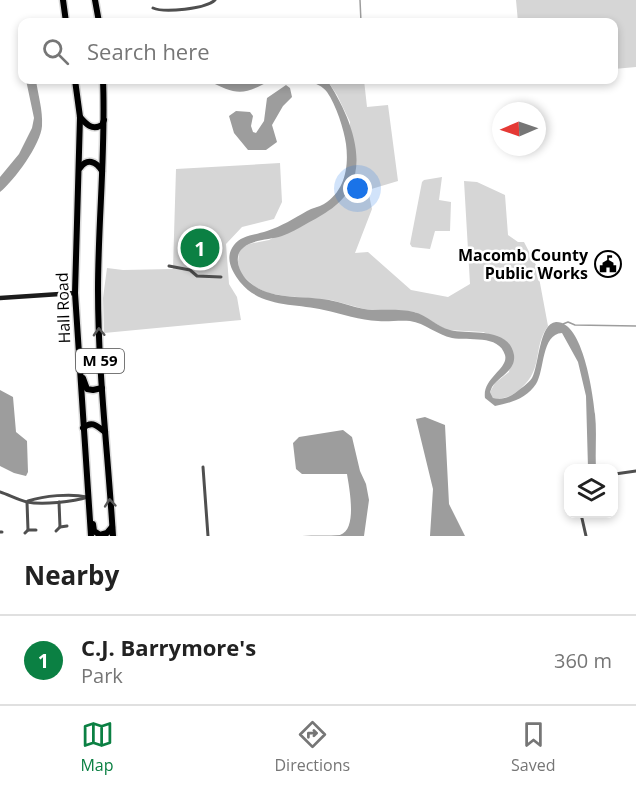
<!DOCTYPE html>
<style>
:root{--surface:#fff;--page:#f2f2f2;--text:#222;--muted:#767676;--line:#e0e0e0;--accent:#0b8043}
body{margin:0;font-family:"Open Sans",sans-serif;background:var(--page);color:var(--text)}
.controls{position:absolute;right:18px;bottom:18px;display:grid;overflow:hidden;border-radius:12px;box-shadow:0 3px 9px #0003}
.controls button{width:54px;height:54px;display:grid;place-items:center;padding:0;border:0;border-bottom:2px solid var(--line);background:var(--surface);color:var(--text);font:30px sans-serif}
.compass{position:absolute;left:492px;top:102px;width:54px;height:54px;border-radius:50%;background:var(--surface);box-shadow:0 3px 9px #0003;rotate:268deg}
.you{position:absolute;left:358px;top:189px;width:21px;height:21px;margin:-15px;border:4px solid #fff;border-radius:50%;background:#1a73e8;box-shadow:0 0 0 9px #1a73e833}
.badge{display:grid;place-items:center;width:39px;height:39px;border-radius:50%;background:var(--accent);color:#fff;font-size:20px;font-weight:700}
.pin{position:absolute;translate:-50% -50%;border:3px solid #fff;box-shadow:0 2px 6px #0006}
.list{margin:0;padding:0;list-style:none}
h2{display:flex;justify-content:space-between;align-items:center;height:78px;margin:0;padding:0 24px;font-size:26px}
h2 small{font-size:20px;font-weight:400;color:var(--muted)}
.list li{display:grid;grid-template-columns:39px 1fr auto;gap:18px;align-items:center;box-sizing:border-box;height:90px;padding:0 24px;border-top:2px solid var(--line)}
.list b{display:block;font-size:22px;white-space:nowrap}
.list p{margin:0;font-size:20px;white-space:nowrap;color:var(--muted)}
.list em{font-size:20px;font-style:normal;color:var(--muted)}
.icon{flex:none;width:33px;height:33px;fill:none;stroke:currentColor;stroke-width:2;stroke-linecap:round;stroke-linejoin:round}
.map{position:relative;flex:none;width:636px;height:536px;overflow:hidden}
.search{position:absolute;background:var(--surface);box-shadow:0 3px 9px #0003;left:18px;right:18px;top:18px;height:66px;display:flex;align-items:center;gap:15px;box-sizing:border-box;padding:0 21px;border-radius:12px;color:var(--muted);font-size:22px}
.sheet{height:168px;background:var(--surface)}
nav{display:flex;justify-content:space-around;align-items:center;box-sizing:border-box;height:84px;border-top:2px solid var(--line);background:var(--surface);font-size:16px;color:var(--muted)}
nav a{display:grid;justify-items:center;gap:3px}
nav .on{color:var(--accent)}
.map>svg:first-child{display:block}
.green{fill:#d6d6d6}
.water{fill:#9d9d9d}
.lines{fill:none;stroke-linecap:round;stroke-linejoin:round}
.stream{stroke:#9d9d9d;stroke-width:1.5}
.highway-casing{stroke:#dbdbdb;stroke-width:9}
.street{stroke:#4f4f4f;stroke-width:3}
.secondary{stroke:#1c1c1c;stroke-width:4.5}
.highway{stroke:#000;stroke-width:6}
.oneway{stroke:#595959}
.labels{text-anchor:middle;stroke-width:5;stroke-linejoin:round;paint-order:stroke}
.shield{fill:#fff;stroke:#4c4c4c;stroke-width:1.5}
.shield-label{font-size:15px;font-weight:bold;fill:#000}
.poi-label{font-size:16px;font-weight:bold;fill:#000;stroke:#fff;text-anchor:end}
.street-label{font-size:16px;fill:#000;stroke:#fff}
</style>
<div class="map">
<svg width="636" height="536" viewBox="0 0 636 536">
<rect width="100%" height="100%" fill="#fff"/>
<g class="green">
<path d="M516,0H636V67L614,69V22H518Z"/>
<path d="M327,80H364L367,107L388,105L398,181L368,190L372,209L355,253L368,252L411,290L448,297L470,284L464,181L477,182L505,195L508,235L518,242H524L537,267L548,326C531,350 546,371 515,393C509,397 501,400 493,398L490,392L495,383L509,372L512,350L504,340L483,332L447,330L415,312L364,309L331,300L285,296L268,293L255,287L240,273L238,262L239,253L242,248L249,244L269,240L334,206L351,186L350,122L337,95Z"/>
<path d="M280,163L282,202L274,219L242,227L226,244L229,284L237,297L241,320L104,333L103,298L107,268L123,270L173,269L176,169Z"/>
<path d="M442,177L439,200L451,202L450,231H435L430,249L412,247L410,244L422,182L424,180Z"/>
</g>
<g class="water">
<path d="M26,80H36C38,95 43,110 42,126C41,144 14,181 0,192V177L19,154L32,128L34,118Z"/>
<path d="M207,80H224L240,84H250L259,80H271C243,96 236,95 207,80Z"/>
<path d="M309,80H327C345,107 367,153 351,186C343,204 323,215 306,224C299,228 290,233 282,236C270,240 253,239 243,248C233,256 239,272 247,280C268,301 301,295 329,300C341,302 352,307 364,309C380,311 398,308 414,312C427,315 437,327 450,330C469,335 509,326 514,355C516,371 499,376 492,387L490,392L493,398C501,400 508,398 515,393C520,389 528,384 532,378C539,366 539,323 556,322C583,321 593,394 595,414C597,432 595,450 596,468H588L586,396L578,362L562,333C541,334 545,370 536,384C527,398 511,403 495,406L485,398C482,378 509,369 505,355C499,334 468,341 452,338C437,335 425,323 410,321C399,320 388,322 378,321C360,320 342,314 324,310C295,303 261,308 240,282C232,271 224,258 234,245C241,235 256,235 267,231C282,226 293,219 307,211C312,208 319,207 324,204C345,191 349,167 346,144C344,129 336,105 327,92C323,86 315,84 309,80Z"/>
<path d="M286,85L290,88L292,97L283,106L272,125L277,142L266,150H248L234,133L229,116L236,111L250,112L253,116L251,126L253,132L256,133L264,121L267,98Z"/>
<path d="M0,390L13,397L16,432L27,441L28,472L26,476L14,473L0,466Z"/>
<path d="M425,417L445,425L449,504L465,536H430L433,489L416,419Z"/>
<path d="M343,430L352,437L360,471L366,484L369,500L364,536H302C314,535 329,536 340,535C358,530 349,487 347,474H302L296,469L293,443L299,437Z"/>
</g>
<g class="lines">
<g class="stream">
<path d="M360,0L361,22"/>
<path d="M563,324L568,322L575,325L636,326"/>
</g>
<defs>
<g id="highway">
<path d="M63,0L66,22"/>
<path d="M95,0L99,22"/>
<path d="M75,80L80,117L75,293L91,536"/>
<path d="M103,80C106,150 98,220 98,290C98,372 108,454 113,536"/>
<path d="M80,117C86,124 92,131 102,125L104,120"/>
<path d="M80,168C87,158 96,161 102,171"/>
<path d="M83,378L87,389L93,390L102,388"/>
<path d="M83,428C92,420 97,426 105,432"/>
<path d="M93,524L94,531L100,535L107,533L112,527"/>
</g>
</defs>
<use href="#highway" class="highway-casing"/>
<g class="street">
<path d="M153,8C164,13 206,9 215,0"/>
<path d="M169,266L190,270L197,276L221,277"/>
<path d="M203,467L208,536"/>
<path d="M615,474L636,471"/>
<path d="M0,492C9,495 18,500 27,502C42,505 73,502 88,497"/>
<path d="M28,501C44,496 70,493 87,497"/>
<path d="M59,502L60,527"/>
<path d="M581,514L586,536"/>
<path d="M28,530H36"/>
<path d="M56,531L60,527L67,526"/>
<path d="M0,532H2"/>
<path d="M25,533L28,530L27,502"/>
</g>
<path class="secondary" d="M0,298L75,293"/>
<use href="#highway" class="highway"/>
</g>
<defs><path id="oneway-chevron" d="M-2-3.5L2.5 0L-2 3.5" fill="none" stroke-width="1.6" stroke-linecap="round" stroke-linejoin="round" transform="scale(1.5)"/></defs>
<g class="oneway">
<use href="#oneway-chevron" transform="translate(99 332) rotate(-92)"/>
<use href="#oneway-chevron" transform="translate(110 503) rotate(-95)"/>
</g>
<defs>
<symbol id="civic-ring" viewBox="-11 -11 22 22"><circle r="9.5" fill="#fff" stroke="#000" stroke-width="1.5"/><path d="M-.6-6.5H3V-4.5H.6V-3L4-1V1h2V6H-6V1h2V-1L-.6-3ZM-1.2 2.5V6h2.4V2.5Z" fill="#000"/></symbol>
</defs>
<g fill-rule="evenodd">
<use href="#civic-ring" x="593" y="249" width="30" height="30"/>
</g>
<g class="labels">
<rect class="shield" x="76" y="349" width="48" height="24" rx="4.5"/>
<g class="shield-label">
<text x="100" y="366">M 59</text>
</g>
<g class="poi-label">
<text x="588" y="261">Macomb County<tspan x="588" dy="18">Public Works</tspan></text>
</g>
<g class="street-label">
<text transform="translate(63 308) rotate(-92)" y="6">Hall Road</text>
</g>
</g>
</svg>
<div class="controls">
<button><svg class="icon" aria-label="layers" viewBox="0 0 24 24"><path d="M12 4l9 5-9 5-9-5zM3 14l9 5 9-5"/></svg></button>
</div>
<svg class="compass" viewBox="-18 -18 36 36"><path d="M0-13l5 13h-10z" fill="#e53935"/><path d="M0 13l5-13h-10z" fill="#767676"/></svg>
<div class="you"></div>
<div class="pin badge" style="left:200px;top:248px">1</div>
<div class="search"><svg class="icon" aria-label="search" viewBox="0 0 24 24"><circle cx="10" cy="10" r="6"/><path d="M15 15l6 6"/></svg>Search here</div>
</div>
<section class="sheet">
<h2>Nearby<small></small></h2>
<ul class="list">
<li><span class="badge">1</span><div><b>C.J. Barrymore's</b><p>Park</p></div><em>360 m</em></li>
</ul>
</section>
<nav>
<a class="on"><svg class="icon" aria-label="map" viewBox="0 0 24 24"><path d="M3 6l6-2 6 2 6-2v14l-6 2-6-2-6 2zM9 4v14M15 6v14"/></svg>Map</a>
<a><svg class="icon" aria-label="directions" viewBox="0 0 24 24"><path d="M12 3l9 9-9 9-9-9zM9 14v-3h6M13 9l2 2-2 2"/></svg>Directions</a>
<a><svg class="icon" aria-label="saved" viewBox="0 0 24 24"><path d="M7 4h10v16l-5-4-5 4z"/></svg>Saved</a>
</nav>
